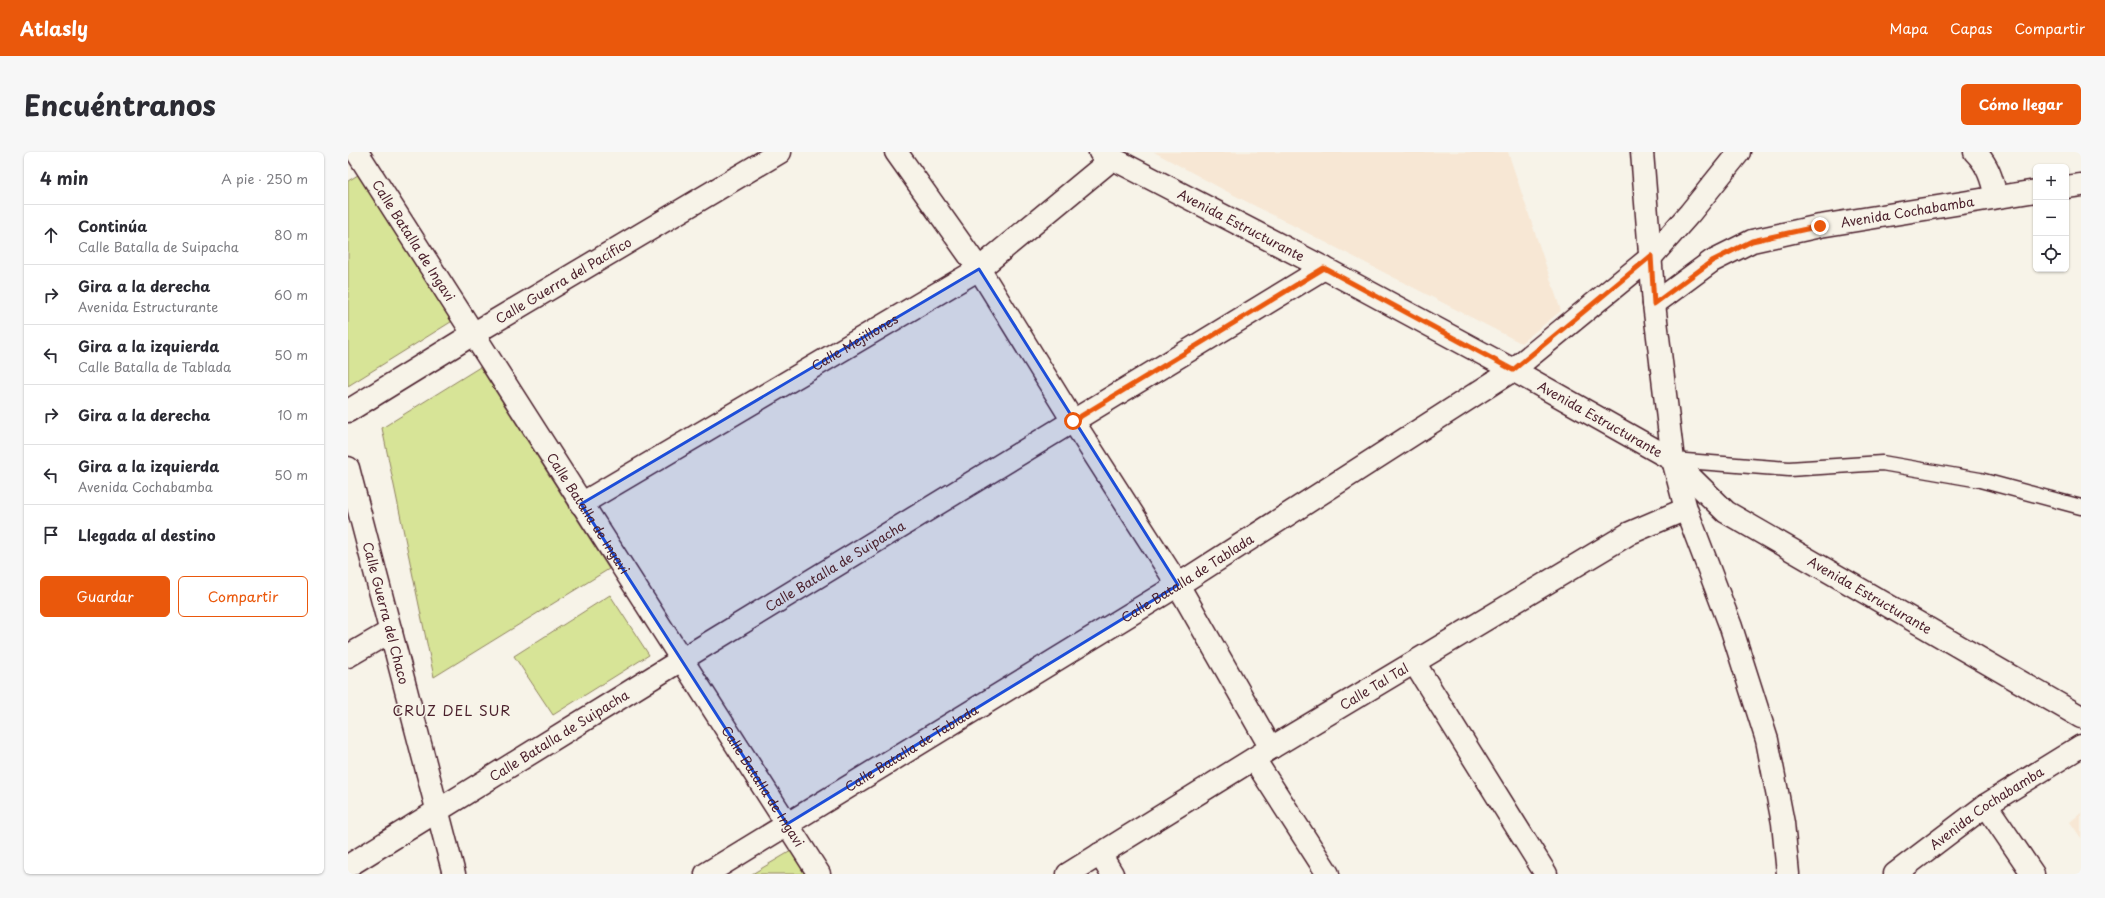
<!DOCTYPE html>
<html lang="es">
<meta charset="utf-8">
<style>
:root{--surface:#fff;--page:#f7f7f7;--text:#2b2b33;--muted:#7c7c81;--line:#e1e1e2;--accent:#ea580c}
body{margin:0;font-family:"Playpen Sans",sans-serif;background:var(--page);color:var(--text)}
.controls{position:absolute;right:12px;top:12px;display:grid;overflow:hidden;border-radius:6px;box-shadow:0 1px 3px #0004}
.controls button{width:36px;height:36px;display:grid;place-items:center;padding:0;border:0;border-bottom:1px solid var(--line);background:var(--surface);color:var(--text);font:20px sans-serif}
.stop{position:absolute;width:12px;height:12px;margin:-9px;border:3px solid #ea580c;border-radius:50%;background:#fff}
.stop.end{background:#ea580c;border-color:#fff;box-shadow:0 1px 4px #0008}
.list{margin:0;padding:0;list-style:none}
h2{display:flex;justify-content:space-between;align-items:center;height:52px;margin:0;padding:0 16px;font-size:17px}
h2 small{font-size:13px;font-weight:400;color:var(--muted)}
.list li{display:grid;grid-template-columns:26px 1fr auto;gap:12px;align-items:center;box-sizing:border-box;height:60px;padding:0 16px;border-top:1px solid var(--line)}
.list b{display:block;font-size:15px;white-space:nowrap}
.list p{margin:0;font-size:13px;white-space:nowrap;color:var(--muted)}
.list em{font-size:13px;font-style:normal;color:var(--muted)}
.actions{display:flex;gap:8px;padding:12px 16px}
.actions a{flex:1;padding:9px 0;border:1px solid var(--accent);border-radius:6px;text-align:center;font-size:14px;color:var(--accent)}
.actions .main{background:var(--accent);color:#fff}
.icon{flex:none;width:22px;height:22px;fill:none;stroke:currentColor;stroke-width:2;stroke-linecap:round;stroke-linejoin:round}
.map{position:relative;flex:none;width:1733px;height:722px;overflow:hidden;border-radius:6px}
header{display:flex;align-items:center;gap:24px;box-sizing:border-box;height:56px;padding:0 20px;background:var(--accent);color:#fff}
header strong{font-size:19px}
nav{display:flex;gap:22px;margin-inline-start:auto;font-size:14px}
.intro{display:flex;align-items:center;justify-content:space-between;box-sizing:border-box;height:96px;padding:0 24px}
h1{margin:0;font-size:28px}
.button{padding:10px 18px;border-radius:6px;background:var(--accent);color:#fff;font-size:14px;font-weight:700}
main{display:flex;gap:24px;padding:0 24px}
aside{flex:1;background:var(--surface);border-radius:6px;box-shadow:0 1px 3px #0004}
.map>svg:first-child{display:block}
.built{fill:#f7e7d4}
.green{fill:#d7e497;stroke:#908261}
.lines{fill:none;stroke-linecap:round;stroke-linejoin:round}
.lane-casing{stroke:#4a1f2b;stroke-width:17}
.street-casing{stroke:#4a1f2b;stroke-width:25}
.secondary-casing{stroke:#4a1f2b;stroke-width:25}
.lane{stroke:#f7f3e8;stroke-width:14}
.street{stroke:#f7f3e8;stroke-width:22}
.secondary{stroke:#f7f3e8;stroke-width:22}
.route{stroke:#ea580c;stroke-width:5}
.marked{fill:#1d4ed8;fill-opacity:0.2;stroke:#1d4ed8;stroke-width:3;stroke-linejoin:round}
.labels{text-anchor:middle;stroke-width:3;stroke-linejoin:round;paint-order:stroke}
.street-label{font-size:13px;fill:#4a1f2b;stroke:#f7f3e8}
.neighbourhood-label{font-size:14px;letter-spacing:1px;fill:#4a1f2b;stroke:#f7f3e8}
</style>
<header>
<strong>Atlasly</strong>
<nav><a>Mapa</a><a>Capas</a><a>Compartir</a></nav>
</header>
<div class="intro"><h1>Encuéntranos</h1><a class="button">Cómo llegar</a></div>
<main>
<aside>
<h2>4 min<small>A pie · 250 m</small></h2>
<ul class="list">
<li><svg class="icon" aria-label="ahead" viewBox="0 0 24 24"><path d="M12 20V5M6 11l6-6 6 6"/></svg><div><b>Continúa</b><p>Calle Batalla de Suipacha</p></div><em>80 m</em></li>
<li><svg class="icon" aria-label="right" viewBox="0 0 24 24"><path d="M7 20v-9h11M14 6l5 5-5 5"/></svg><div><b>Gira a la derecha</b><p>Avenida Estructurante</p></div><em>60 m</em></li>
<li><svg class="icon" aria-label="left" viewBox="0 0 24 24"><path d="M17 20v-9H6M10 6l-5 5 5 5"/></svg><div><b>Gira a la izquierda</b><p>Calle Batalla de Tablada</p></div><em>50 m</em></li>
<li><svg class="icon" aria-label="right" viewBox="0 0 24 24"><path d="M7 20v-9h11M14 6l5 5-5 5"/></svg><div><b>Gira a la derecha</b></div><em>10 m</em></li>
<li><svg class="icon" aria-label="left" viewBox="0 0 24 24"><path d="M17 20v-9H6M10 6l-5 5 5 5"/></svg><div><b>Gira a la izquierda</b><p>Avenida Cochabamba</p></div><em>50 m</em></li>
<li><svg class="icon" aria-label="arrive" viewBox="0 0 24 24"><path d="M6 21V4h12l-3 4 3 4H6"/></svg><div><b>Llegada al destino</b></div></li>
</ul>
<div class="actions"><a class="main">Guardar</a><a>Compartir</a></div>
</aside>
<div class="map">
<svg width="1733" height="722" viewBox="0 0 1733 722">
<rect width="100%" height="100%" fill="#f7f3e8"/>
<filter id="ink" filterUnits="userSpaceOnUse"><feTurbulence type="fractalNoise" baseFrequency=".025" numOctaves="2"/><feDisplacementMap in="SourceGraphic" scale="8" xChannelSelector="R" yChannelSelector="G"/><feConvolveMatrix kernelMatrix="1 2 1 2 8 2 1 2 1" color-interpolation-filters="sRGB"/></filter>
<g filter="url(#ink)">
<g class="built">
<path d="M806,0H1160L1213,159L1173,191L878,39Z"/>
<path d="M1733,661V686L1722,670Z"/>
</g>
<g class="green">
<path d="M15,20L106,168L0,234V29Z"/>
<path d="M132,215L261,417L86,525L34,276Z"/>
<path d="M262,443L301,503L205,563L166,504Z"/>
<path d="M443,699L457,722H404Z"/>
</g>
<g class="lines">
<defs>
<path id="lane" d="M1325,308L1441,317L1534,311L1632,328L1733,355"/>
<g id="street">
<path id="s1" d="M9,0L471,722"/>
<path d="M548,0L631,117L725,269L830,433L923,596"/>
<path d="M1627,0C1640,13 1644,27 1648,45"/>
<path id="s2" d="M0,259L125,182L432,0"/>
<path id="s3" d="M0,316L106,722"/>
<path id="s4" d="M233,352L631,117L764,7"/>
<path d="M0,504L43,479"/>
<path d="M1067,512L1198,722"/>
<path d="M906,607L980,722"/>
<path d="M1638,653L1685,722"/>
<path d="M752,702L764,722"/>
<path id="s5" d="M0,714L333,508L976,116"/>
<path id="s6" d="M358,722L830,433L1165,218L1303,105L1342,61L1391,0"/>
<path id="s7" d="M720,722L923,596L1282,381L1338,357"/>
</g>
<g id="secondary">
<path id="s8" d="M752,0L976,116L1165,218L1325,308L1378,360L1733,565"/>
<path d="M1294,0L1306,152L1325,308L1338,357L1383,475L1419,588L1435,671L1440,722"/>
<path d="M1718,35L1733,33"/>
<path id="s9" d="M1306,152L1364,109L1404,89L1472,74L1688,39"/>
<path id="s10" d="M1547,722L1638,653L1733,594"/>
</g>
</defs>
<use href="#lane" class="lane-casing"/>
<use href="#street" class="street-casing"/>
<use href="#secondary" class="secondary-casing"/>
<use href="#lane" class="lane"/>
<use href="#street" class="street"/>
<use href="#secondary" class="secondary"/>
</g>
</g>
<g class="lines" filter="url(#ink)">
<path class="route" d="M725,269L976,116L1165,218L1303,104L1306,152L1364,109L1404,89L1472,74"/>
</g>
<path class="marked" d="M631,117L830,433L439,672L233,352Z"/>
<g class="labels">
<g class="street-label">
<text dy="5" stroke="none"><textPath href="#s9" startOffset="275">Avenida Cochabamba</textPath></text>
<text dy="5" stroke="none"><textPath href="#s8" startOffset="159">Avenida Estructurante</textPath></text>
<text dy="5" stroke="none"><textPath href="#s1" startOffset="105">Calle Batalla de Ingavi</textPath></text>
<text dy="5" stroke="none"><textPath href="#s2" startOffset="252">Calle Guerra del Pacífico</textPath></text>
<text dy="5" stroke="none"><textPath href="#s4" startOffset="318">Calle Mejillones</textPath></text>
<text dy="5" stroke="none"><textPath href="#s8" startOffset="567">Avenida Estructurante</textPath></text>
<text dy="5" stroke="none"><textPath href="#s1" startOffset="429">Calle Batalla de Ingavi</textPath></text>
<text dy="5" stroke="none"><textPath href="#s5" startOffset="572">Calle Batalla de Suipacha</textPath></text>
<text dy="5" stroke="none"><textPath href="#s6" startOffset="565">Calle Batalla de Tablada</textPath></text>
<text dy="5" stroke="none"><textPath href="#s8" startOffset="891">Avenida Estructurante</textPath></text>
<text dy="5" stroke="none"><textPath href="#s3" startOffset="150">Calle Guerra del Chaco</textPath></text>
<text dy="5" stroke="none"><textPath href="#s7" startOffset="359">Calle Tal Tal</textPath></text>
<text dy="5" stroke="none"><textPath href="#s5" startOffset="248">Calle Batalla de Suipacha</textPath></text>
<text dy="5" stroke="none"><textPath href="#s6" startOffset="241">Calle Batalla de Tablada</textPath></text>
<text dy="5" stroke="none"><textPath href="#s1" startOffset="753">Calle Batalla de Ingavi</textPath></text>
<text dy="5" stroke="none"><textPath href="#s10" startOffset="113">Avenida Cochabamba</textPath></text>
</g>
<g class="neighbourhood-label">
<text x="104" y="564">CRUZ DEL SUR</text>
</g>
</g>
</svg>
<div class="controls">
<button>+</button>
<button>−</button>
<button><svg class="icon" aria-label="locate" viewBox="0 0 24 24"><circle cx="12" cy="12" r="6"/><path d="M12 2v4M12 18v4M2 12h4M18 12h4"/></svg></button>
</div>
<div class="stop" style="left:725px;top:269px"></div>
<div class="stop end" style="left:1472px;top:74px"></div>
</div>
</main>
